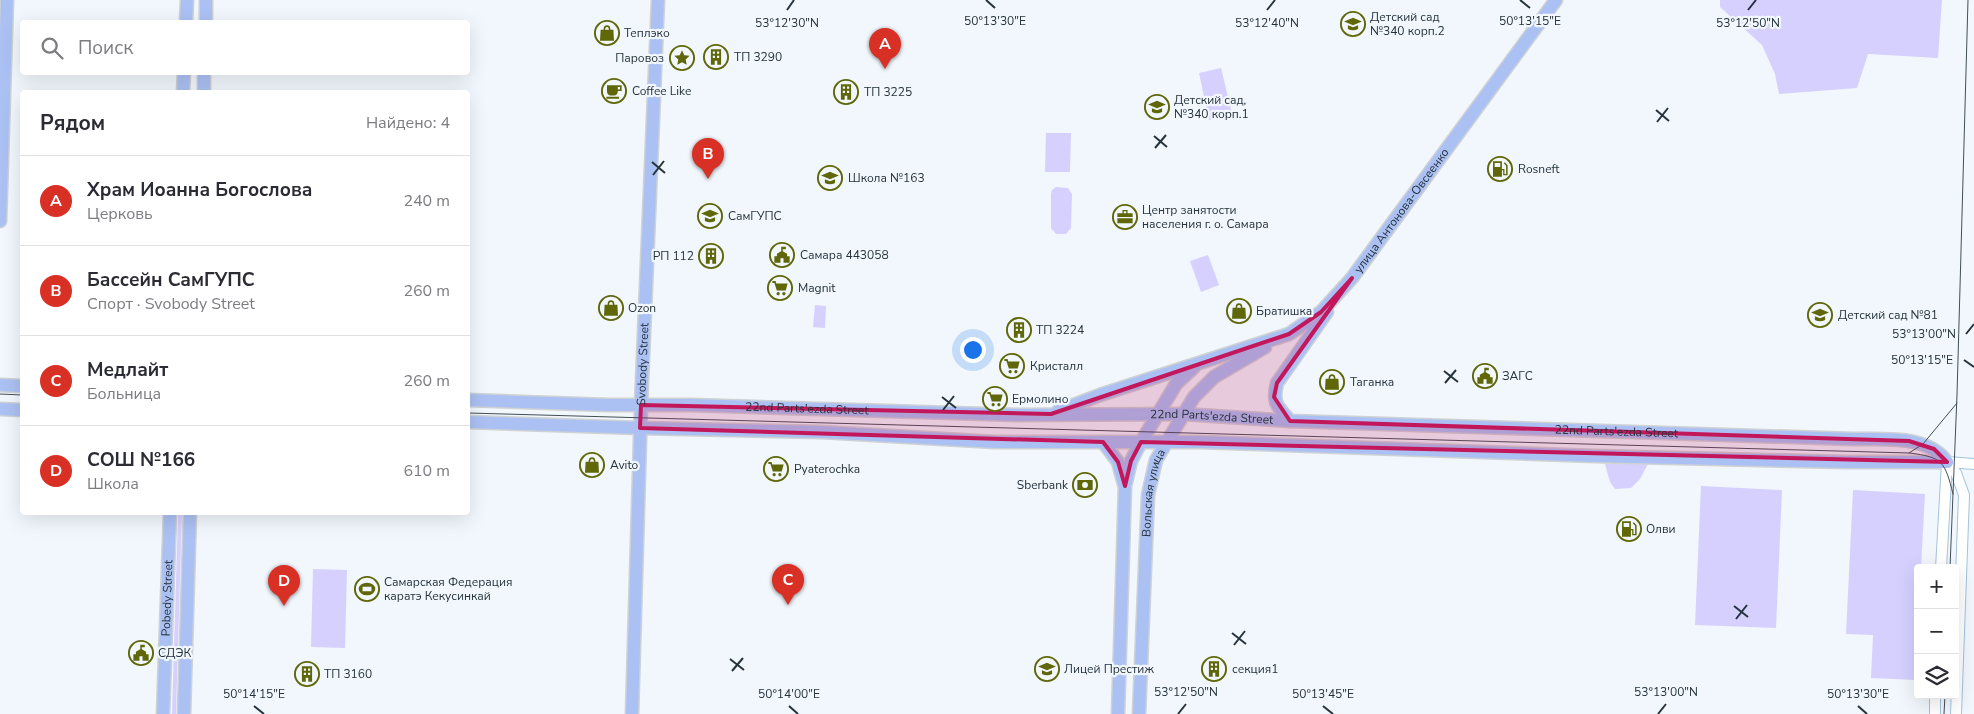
<!DOCTYPE html>
<html lang="ru">
<meta charset="utf-8">
<style>
:root{--surface:#fff;--page:#f2f2f3;--text:#2b2b33;--muted:#7c7c81;--line:#e1e1e2;--accent:#d93025}
body{margin:0;font-family:"Nunito Sans",sans-serif;background:var(--page);color:var(--text)}
.controls{position:absolute;right:15px;bottom:15px;display:grid;overflow:hidden;border-radius:5px;box-shadow:0 5px 20px #0002}
.controls button{width:45px;height:45px;display:grid;place-items:center;padding:0;border:0;border-bottom:1px solid var(--line);background:var(--surface);color:var(--text);font:25px sans-serif}
.you{position:absolute;left:972px;top:349px;width:18px;height:18px;margin:-12px;border:4px solid #fff;border-radius:50%;background:#1a73e8;box-shadow:0 0 0 8px #1a73e833}
.badge{display:grid;place-items:center;width:32px;height:32px;border-radius:50%;background:var(--accent);color:#fff;font-size:16px;font-weight:700}
.pin{position:absolute;translate:-50% -41px;filter:drop-shadow(0 1px 2px #0008)}
.pin::after{content:'';position:absolute;top:26px;width:18px;height:15px;background:inherit;clip-path:polygon(0 0,100% 0,50% 100%)}
.list{margin:0;padding:0;list-style:none}
h2{display:flex;justify-content:space-between;align-items:center;height:65px;margin:0;padding:0 20px;font-size:21px}
h2 small{font-size:16px;font-weight:400;color:var(--muted)}
.list li{display:grid;grid-template-columns:32px 1fr auto;gap:15px;align-items:center;box-sizing:border-box;height:90px;padding:0 20px;border-top:1px solid var(--line)}
.list b{display:block;font-size:19px;white-space:nowrap}
.list p{margin:0;font-size:16px;white-space:nowrap;color:var(--muted)}
.list em{font-size:16px;font-style:normal;color:var(--muted)}
.icon{flex:none;width:28px;height:28px;fill:none;stroke:currentColor;stroke-width:2;stroke-linecap:round;stroke-linejoin:round}
.map{position:relative;flex:none;width:1974px;height:714px;overflow:hidden}
.search{position:absolute;background:var(--surface);box-shadow:0 5px 20px #0002;left:20px;top:20px;width:450px;height:55px;display:flex;align-items:center;gap:12px;box-sizing:border-box;padding:0 18px;border-radius:5px;color:var(--muted);font-size:19px}
.panel{position:absolute;background:var(--surface);box-shadow:0 5px 20px #0002;left:20px;top:90px;width:450px;height:425px;border-radius:5px}
.map>svg:first-child{display:block}
.green{fill:#d6d0ff}
.lines{fill:none;stroke-linecap:round;stroke-linejoin:round}
.minor-casing{stroke:#a3c3db;stroke-width:12}
.major-casing{stroke:#cfd2d4;stroke-width:15}
.minor{stroke:#fff;stroke-width:10}
.major{stroke:#acc1f3;stroke-width:12}
.tram{stroke:#424e56;stroke-width:1}
.marked{fill:#c2185b;fill-opacity:0.2;stroke:#c2185b;stroke-width:4;stroke-linejoin:round}
.ticks{fill:none;stroke:#26333c;stroke-width:2}
.labels{text-anchor:middle;stroke-width:4.5;stroke-linejoin:round;paint-order:stroke}
.poi-label{font-size:12px;fill:#26333c;stroke:#f1f7fd;text-anchor:start}
.street-label{font-size:12px;fill:#26333c;stroke:#f1f7fd}
.ticks-label{font-size:12px;text-anchor:middle;fill:#26333c;stroke:#f1f7fd;stroke-width:4.5;stroke-linejoin:round;paint-order:stroke}
</style>
<div class="map">
<svg width="1974" height="714" viewBox="0 0 1974 714">
<rect width="100%" height="100%" fill="#f1f7fd"/>
<g class="green">
<path d="M1720,0H1942L1938,58L1868,54L1857,88L1779,94L1775,74L1762,45L1720,7Z"/>
<path d="M1221,68L1232,114L1209,120L1199,73Z"/>
<path d="M1046,133H1071L1070,172H1045Z"/>
<path d="M1056,187L1068,188L1072,194L1071,228L1066,234H1056L1051,228V194L1052,190Z"/>
<path d="M1208,255L1219,285L1201,292L1190,261Z"/>
<path d="M815,305L826,306L825,328L813,327Z"/>
<path d="M1605,464H1648L1640,479L1631,488L1615,489L1610,482Z"/>
<path d="M1701,486L1782,490L1776,628L1695,625Z"/>
<path d="M1853,490L1925,494L1921,568H1918L1916,680L1871,678L1873,635L1846,634Z"/>
<path d="M182,513L176,714H172L178,513Z"/>
<path d="M313,569L347,570L345,648L311,647Z"/>
</g>
<g class="lines">
<defs>
<g id="minor">
<path d="M1947,462L1956,473L1964,495L1956,714"/>
<path d="M1947,462L1974,464"/>
<path d="M1941,568L1947,462"/>
<path d="M1935,714V695"/>
</g>
<g id="major">
<path d="M186,22L187,0"/>
<path d="M206,22V0"/>
<path d="M183,92L184,72"/>
<path d="M204,92V72"/>
<path d="M0,221L7,0"/>
<path d="M0,385L22,386"/>
<path id="s1" d="M468,400L608,405H691L1020,415L1183,414L1290,421L1853,439C1884,440 1927,434 1947,462"/>
<path d="M0,409L22,410"/>
<path id="s2" d="M1058,411L1100,395L1289,334L1321,312L1352,278L1556,0"/>
<path d="M1290,421C1277,406 1272,403 1277,383L1327,312"/>
<path d="M468,422L640,428L822,432L995,442H1199L1595,456L1846,462H1947"/>
<path d="M1103,442L1118,462L1124,484"/>
<path id="s3" d="M163,714L170,512"/>
<path d="M184,714L190,512"/>
<path id="s4" d="M632,714L641,405L658,0"/>
<path d="M1118,714L1125,486L1131,461L1141,442L1176,384L1194,367"/>
<path id="s5" d="M1139,714L1148,495L1156,460L1194,397L1214,377L1265,347"/>
</g>
</defs>
<use href="#minor" class="minor-casing"/>
<use href="#major" class="major-casing"/>
<use href="#minor" class="minor"/>
<use href="#major" class="major"/>
<g class="tram">
<path d="M0,394L22,395"/>
<path d="M468,413L1909,453C1943,457 1945,462 1953,494"/>
<path d="M1909,453L1923,444L1957,403"/>
<path d="M1950,568L1957,395L1968,0"/>
<path d="M1944,714L1945,695"/>
</g>
</g>
<path class="marked" d="M1352,278L1277,383L1274,397L1290,421L1909,441L1934,449L1947,462L1141,442L1131,461L1125,486L1118,462L1103,442L640,428L641,405L1051,414L1289,334L1321,312Z"/>
<path class="ticks" d="M986,0L995,8M1520,0L1530,8M787,10L794,0M1267,10L1275,0M1748,10L1756,0M1656,110L1669,121M1657,122L1668,108M1154,136L1167,147M1155,148L1166,135M652,162L665,173M653,175L664,161M1966,334L1974,324M1964,360L1974,367M1444,371L1458,382M1445,383L1456,370M942,397L956,408M943,410L954,396M1734,606L1748,617M1736,619L1747,605M1232,633L1246,644M1234,645L1245,631M730,659L744,670M732,671L743,658M254,706L264,714M789,706L798,714M1323,706L1333,714M1858,706L1867,714M1178,714L1186,704M1658,714L1666,704"/>
<defs>
<symbol id="school-ring" viewBox="-11 -11 22 22"><circle r="9.5" fill="#f1f7fd" stroke="#5f6709" stroke-width="1.5"/><path d="M0-5L7-2L0 1L-7-2ZM-4 1L0 2.5L4 1V4Q0 6-4 4Z" fill="#5f6709"/></symbol>
<symbol id="shop-ring" viewBox="-11 -11 22 22"><circle r="9.5" fill="#f1f7fd" stroke="#5f6709" stroke-width="1.5"/><path d="M-5-2.5h2.3a2.7 3.5 0 0 1 5.4 0H5L5.5 6h-11ZM-1.5-2.5h3a1.5 2.3 0 0 0-3 0Z" fill="#5f6709"/></symbol>
<symbol id="building-ring" viewBox="-11 -11 22 22"><circle r="9.5" fill="#f1f7fd" stroke="#5f6709" stroke-width="1.5"/><path d="M-4-6H4V6H1V3H-1V6H-4ZM-2.5-4.3h1.7v1.8h-1.7ZM.8-4.3h1.7v1.8H.8ZM-2.5-1h1.7V.8h-1.7ZM.8-1h1.7V.8H.8Z" fill="#5f6709"/></symbol>
<symbol id="sight-ring" viewBox="-11 -11 22 22"><circle r="9.5" fill="#f1f7fd" stroke="#5f6709" stroke-width="1.5"/><path d="M0-6L1.8-2.2L6-1.7L2.9 1.2L3.7 5.4L0 3.3L-3.7 5.4L-2.9 1.2L-6-1.7L-1.8-2.2Z" fill="#5f6709"/></symbol>
<symbol id="cafe-ring" viewBox="-11 -11 22 22"><circle r="9.5" fill="#f1f7fd" stroke="#5f6709" stroke-width="1.5"/><path d="M-5.5-4.5H6V0H3Q3 3.5 0 3.5H-2.5Q-5.5 3.5-5.5 0ZM3-3.2v2h1.7v-2ZM-6 4.5H4V6H-6Z" fill="#5f6709"/></symbol>
<symbol id="fuel-ring" viewBox="-11 -11 22 22"><circle r="9.5" fill="#f1f7fd" stroke="#5f6709" stroke-width="1.5"/><path d="M-5.5-6h7V0h2V4h1.3V-2.5L3-4.5l.8-.8L6-3V5H2.5V1h-1V6h-7ZM-4.2-4.7v3.2H.2V-4.7Z" fill="#5f6709"/></symbol>
<symbol id="university-ring" viewBox="-11 -11 22 22"><circle r="9.5" fill="#f1f7fd" stroke="#5f6709" stroke-width="1.5"/><path d="M0-5L7-2L0 1L-7-2ZM-4 1L0 2.5L4 1V4Q0 6-4 4Z" fill="#5f6709"/></symbol>
<symbol id="office-ring" viewBox="-11 -11 22 22"><circle r="9.5" fill="#f1f7fd" stroke="#5f6709" stroke-width="1.5"/><path d="M-6-3h4V-5.5h4V-3h4V5H-6ZM-1-4.5V-3h2v-1.5ZM-6 0V1H6V0Z" fill="#5f6709"/></symbol>
<symbol id="civic-ring" viewBox="-11 -11 22 22"><circle r="9.5" fill="#f1f7fd" stroke="#5f6709" stroke-width="1.5"/><path d="M-.6-6.5H3V-4.5H.6V-3L4-1V1h2V6H-6V1h2V-1L-.6-3ZM-1.2 2.5V6h2.4V2.5Z" fill="#5f6709"/></symbol>
<symbol id="supermarket-ring" viewBox="-11 -11 22 22"><circle r="9.5" fill="#f1f7fd" stroke="#5f6709" stroke-width="1.5"/><path d="M-6-5.5h2.5l.6 2H6L4.5 2H-2.5L-4.4-4H-6ZM-1.5 3.2a1.3 1.3 0 1 0 .1 0ZM3 3.2a1.3 1.3 0 1 0 .1 0Z" fill="#5f6709"/></symbol>
<symbol id="bank-ring" viewBox="-11 -11 22 22"><circle r="9.5" fill="#f1f7fd" stroke="#5f6709" stroke-width="1.5"/><path d="M-6-4H6V4H-6ZM0-2.3a2.3 2.3 0 1 0 0 4.6a2.3 2.3 0 1 0 0-4.6Z" fill="#5f6709"/></symbol>
<symbol id="stadium-ring" viewBox="-11 -11 22 22"><circle r="9.5" fill="#f1f7fd" stroke="#5f6709" stroke-width="1.5"/><path d="M0-5a6.5 5 0 1 0 0 10a6.5 5 0 1 0 0-10ZM-3.5-1.8h7v3.6h-7Z" fill="#5f6709"/></symbol>
</defs>
<g fill-rule="evenodd">
<use href="#school-ring" x="1339" y="10" width="28" height="28"/>
<use href="#shop-ring" x="593" y="19" width="28" height="28"/>
<use href="#building-ring" x="702" y="43" width="28" height="28"/>
<use href="#sight-ring" x="668" y="44" width="28" height="28"/>
<use href="#cafe-ring" x="600" y="77" width="28" height="28"/>
<use href="#building-ring" x="832" y="78" width="28" height="28"/>
<use href="#school-ring" x="1143" y="93" width="28" height="28"/>
<use href="#fuel-ring" x="1486" y="155" width="28" height="28"/>
<use href="#school-ring" x="816" y="164" width="28" height="28"/>
<use href="#university-ring" x="696" y="202" width="28" height="28"/>
<use href="#office-ring" x="1111" y="203" width="28" height="28"/>
<use href="#civic-ring" x="768" y="241" width="28" height="28"/>
<use href="#building-ring" x="697" y="242" width="28" height="28"/>
<use href="#supermarket-ring" x="766" y="274" width="28" height="28"/>
<use href="#shop-ring" x="597" y="294" width="28" height="28"/>
<use href="#shop-ring" x="1225" y="297" width="28" height="28"/>
<use href="#school-ring" x="1806" y="301" width="28" height="28"/>
<use href="#building-ring" x="1005" y="316" width="28" height="28"/>
<use href="#supermarket-ring" x="998" y="352" width="28" height="28"/>
<use href="#civic-ring" x="1471" y="362" width="28" height="28"/>
<use href="#shop-ring" x="1318" y="368" width="28" height="28"/>
<use href="#supermarket-ring" x="981" y="385" width="28" height="28"/>
<use href="#shop-ring" x="578" y="451" width="28" height="28"/>
<use href="#supermarket-ring" x="762" y="455" width="28" height="28"/>
<use href="#bank-ring" x="1071" y="471" width="28" height="28"/>
<use href="#fuel-ring" x="1615" y="515" width="28" height="28"/>
<use href="#stadium-ring" x="353" y="575" width="28" height="28"/>
<use href="#civic-ring" x="127" y="639" width="28" height="28"/>
<use href="#school-ring" x="1033" y="655" width="28" height="28"/>
<use href="#building-ring" x="1200" y="655" width="28" height="28"/>
<use href="#building-ring" x="293" y="660" width="28" height="28"/>
</g>
<g class="labels">
<g class="poi-label">
<text x="1370" y="21">Детский сад<tspan x="1370" dy="14">№340 корп.2</tspan></text>
<text x="624" y="37">Теплэко</text>
<text x="734" y="61">ТП 3290</text>
<text x="664" y="62" text-anchor="end">Паровоз</text>
<text x="632" y="95">Coffee Like</text>
<text x="864" y="96">ТП 3225</text>
<text x="1174" y="104">Детский сад,<tspan x="1174" dy="14">№340 корп.1</tspan></text>
<text x="1518" y="173">Rosneft</text>
<text x="848" y="182">Школа №163</text>
<text x="1142" y="214">Центр занятости<tspan x="1142" dy="14">населения г. о. Самара</tspan></text>
<text x="728" y="220">СамГУПС</text>
<text x="800" y="259">Самара 443058</text>
<text x="694" y="260" text-anchor="end">РП 112</text>
<text x="798" y="292">Magnit</text>
<text x="628" y="312">Ozon</text>
<text x="1256" y="315">Братишка</text>
<text x="1838" y="319">Детский сад №81</text>
<text x="1036" y="334">ТП 3224</text>
<text x="1030" y="370">Кристалл</text>
<text x="1502" y="380">ЗАГС</text>
<text x="1350" y="386">Таганка</text>
<text x="1012" y="403">Ермолино</text>
<text x="610" y="469">Avito</text>
<text x="794" y="473">Pyaterochka</text>
<text x="1068" y="489" text-anchor="end">Sberbank</text>
<text x="1646" y="533">Олви</text>
<text x="384" y="586">Самарская Федерация<tspan x="384" dy="14">каратэ Кекусинкай</tspan></text>
<text x="158" y="657">СДЭК</text>
<text x="1064" y="673">Лицей Престиж</text>
<text x="1232" y="673">секция1</text>
<text x="324" y="678">ТП 3160</text>
</g>
<g class="street-label">
<text dy="4" stroke="none"><textPath href="#s2" startOffset="412">улица Антонова-Овсеенко</textPath></text>
<text dy="4" stroke="none"><textPath href="#s4" startOffset="350">Svobody Street</textPath></text>
<text dy="4" stroke="none"><textPath href="#s1" startOffset="339">22nd Parts'ezda Street</textPath></text>
<text dy="4" stroke="none"><textPath href="#s1" startOffset="744">22nd Parts'ezda Street</textPath></text>
<text dy="4" stroke="none"><textPath href="#s1" startOffset="1149">22nd Parts'ezda Street</textPath></text>
<text dy="4" stroke="none"><textPath href="#s5" startOffset="222">Вольская улица</textPath></text>
<text dy="4" stroke="none"><textPath href="#s3" startOffset="116">Pobedy Street</textPath></text>
</g>
</g>
<g class="ticks-label">
<text x="995" y="25">50°13'30"E</text>
<text x="1530" y="25">50°13'15"E</text>
<text x="787" y="27">53°12'30"N</text>
<text x="1267" y="27">53°12'40"N</text>
<text x="1748" y="27">53°12'50"N</text>
<text x="1924" y="338">53°13'00"N</text>
<text x="1922" y="364">50°13'15"E</text>
<text x="1186" y="696">53°12'50"N</text>
<text x="1666" y="696">53°13'00"N</text>
<text x="254" y="698">50°14'15"E</text>
<text x="789" y="698">50°14'00"E</text>
<text x="1323" y="698">50°13'45"E</text>
<text x="1858" y="698">50°13'30"E</text>
</g>
</svg>
<div class="controls">
<button>+</button>
<button>−</button>
<button><svg class="icon" aria-label="layers" viewBox="0 0 24 24"><path d="M12 4l9 5-9 5-9-5zM3 14l9 5 9-5"/></svg></button>
</div>
<div class="you"></div>
<div class="pin badge" style="left:885px;top:69px">A</div>
<div class="pin badge" style="left:708px;top:179px">B</div>
<div class="pin badge" style="left:788px;top:605px">C</div>
<div class="pin badge" style="left:284px;top:606px">D</div>
<div class="search"><svg class="icon" aria-label="search" viewBox="0 0 24 24"><circle cx="10" cy="10" r="6"/><path d="M15 15l6 6"/></svg>Поиск</div>
<section class="panel">
<h2>Рядом<small>Найдено: 4</small></h2>
<ul class="list">
<li><span class="badge">A</span><div><b>Храм Иоанна Богослова</b><p>Церковь</p></div><em>240 m</em></li>
<li><span class="badge">B</span><div><b>Бассейн СамГУПС</b><p>Спорт · Svobody Street</p></div><em>260 m</em></li>
<li><span class="badge">C</span><div><b>Медлайт</b><p>Больница</p></div><em>260 m</em></li>
<li><span class="badge">D</span><div><b>СОШ №166</b><p>Школа</p></div><em>610 m</em></li>
</ul>
</section>
</div>
